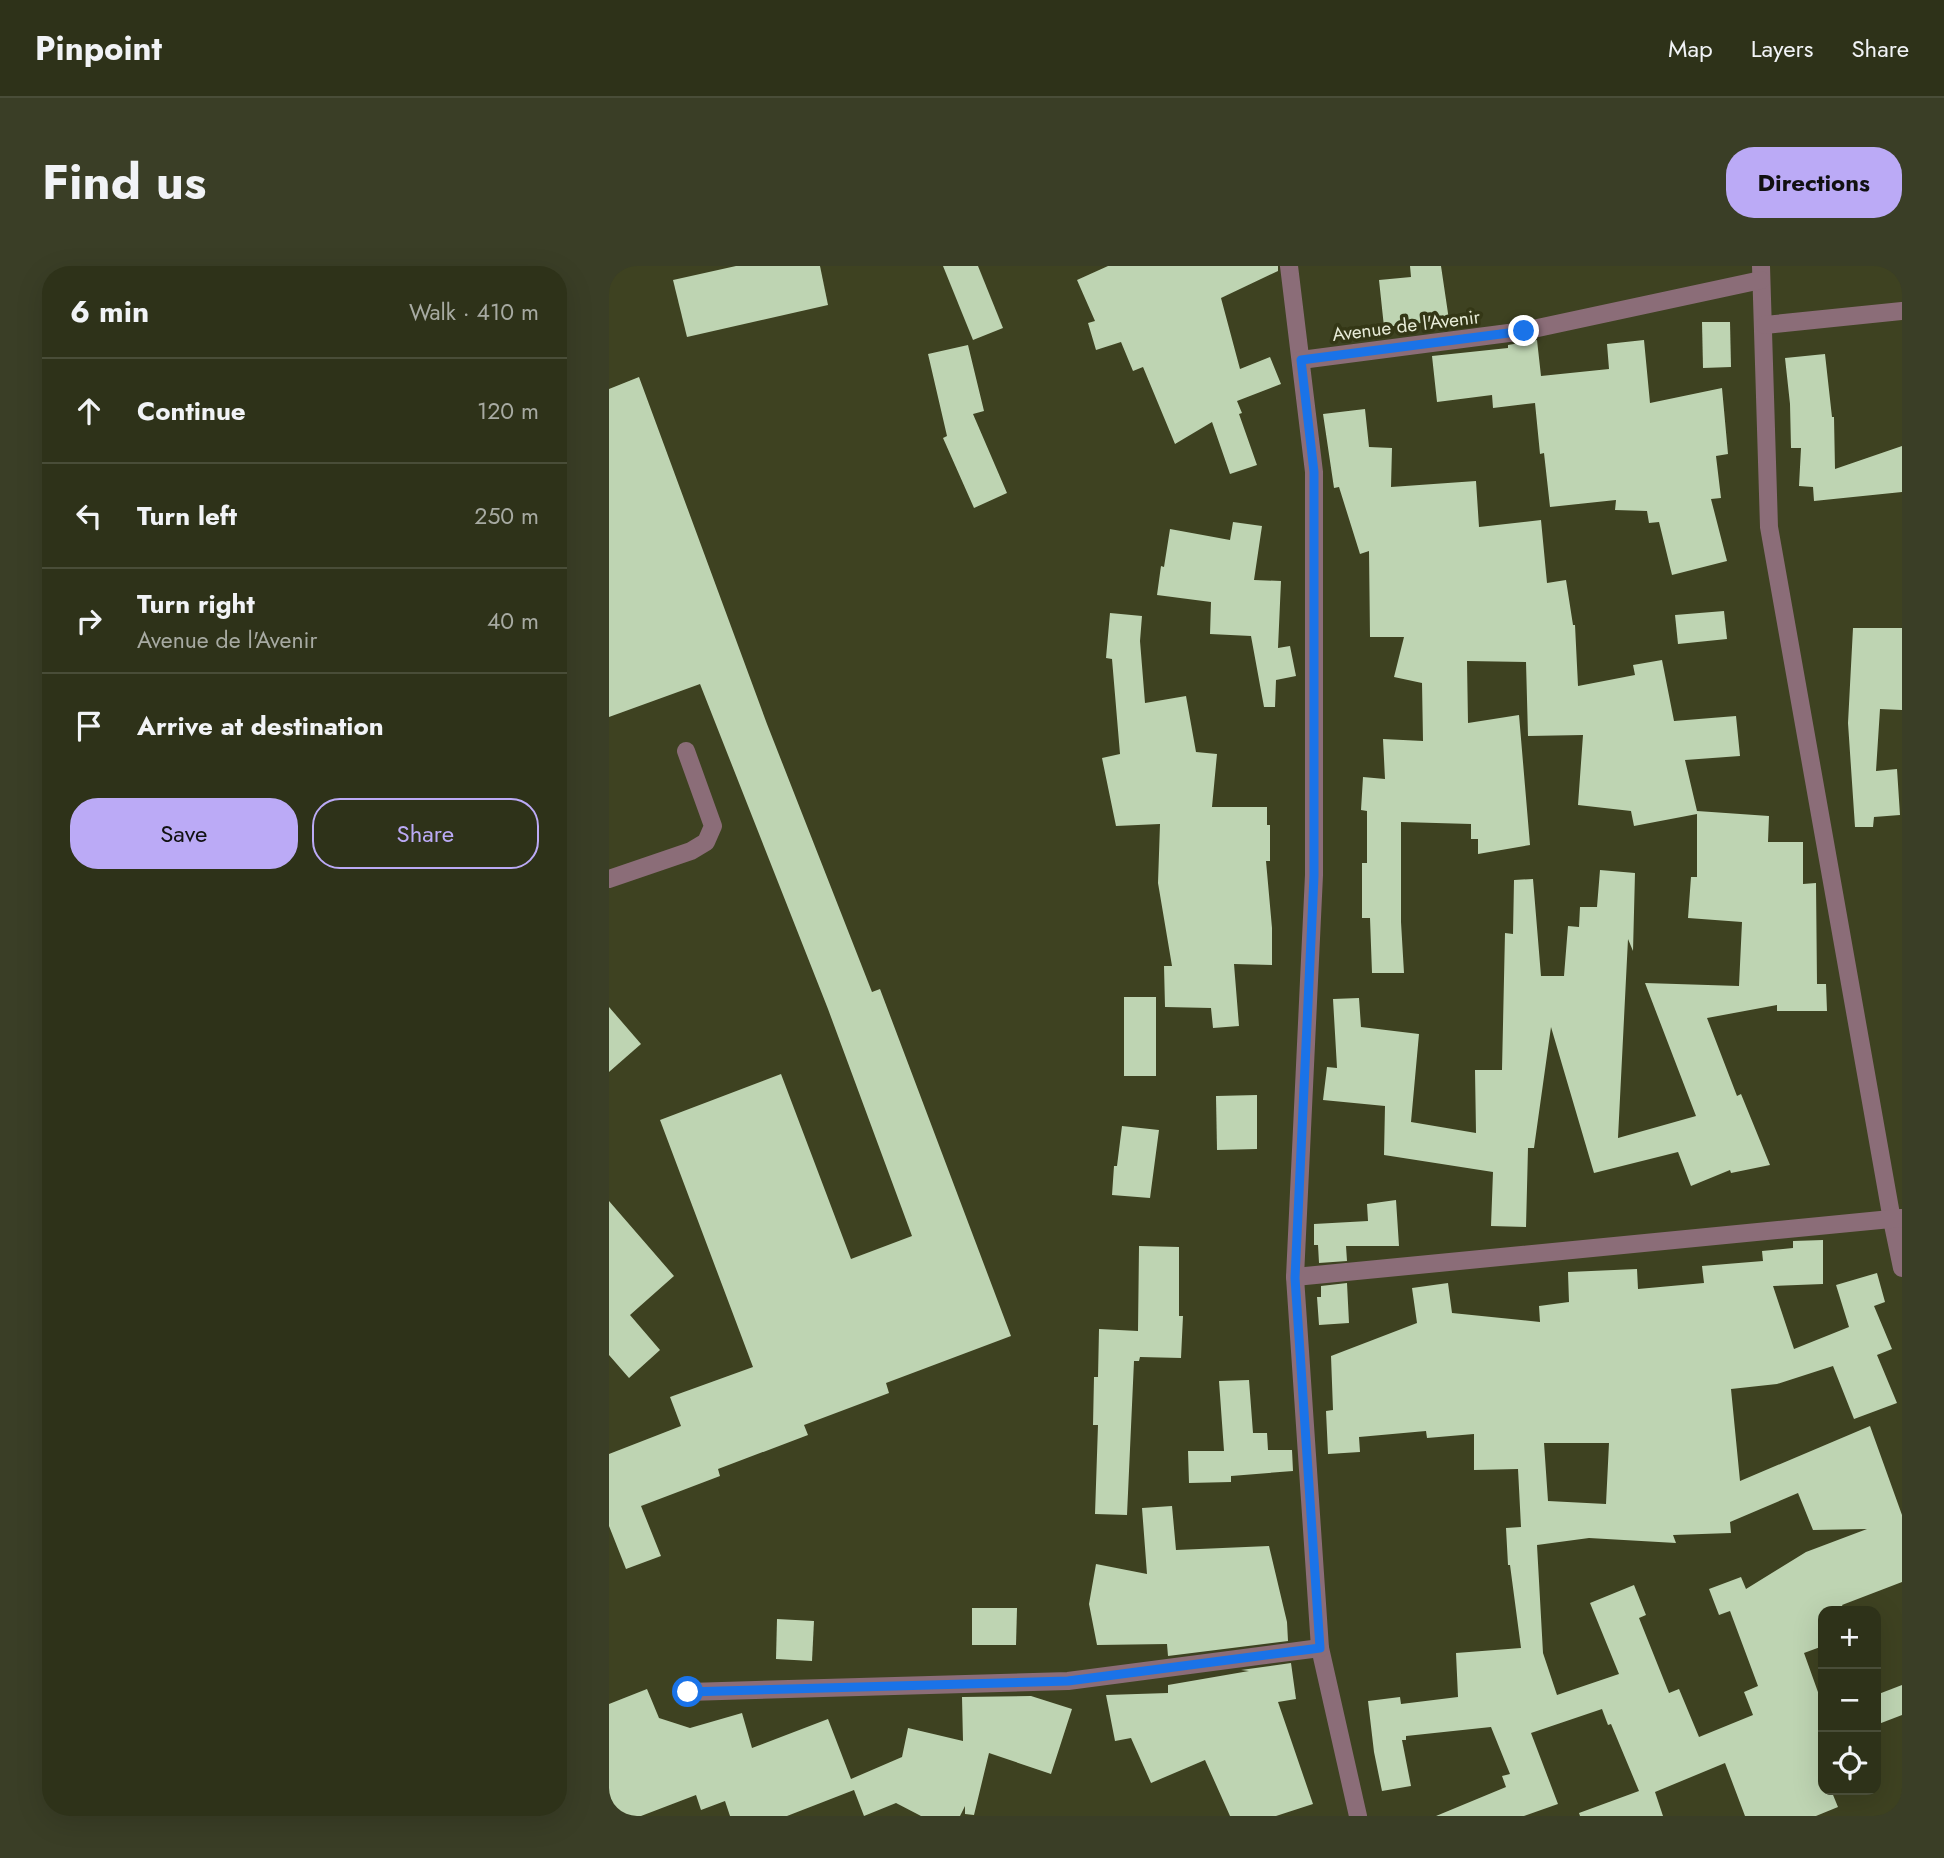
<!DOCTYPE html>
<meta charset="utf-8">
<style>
:root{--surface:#2e3219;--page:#3a3e26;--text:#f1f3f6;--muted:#a7aaa2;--line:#494d38;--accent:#bbaaf6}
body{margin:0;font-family:Jost,sans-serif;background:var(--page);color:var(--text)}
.controls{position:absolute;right:21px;bottom:21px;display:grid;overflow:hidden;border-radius:14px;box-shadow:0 7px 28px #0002}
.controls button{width:63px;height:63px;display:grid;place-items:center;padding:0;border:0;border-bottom:2px solid var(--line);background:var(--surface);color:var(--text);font:35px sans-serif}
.stop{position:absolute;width:21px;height:21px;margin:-16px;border:5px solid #1a73e8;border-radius:50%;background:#fff}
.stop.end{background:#1a73e8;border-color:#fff;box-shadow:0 2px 7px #0008}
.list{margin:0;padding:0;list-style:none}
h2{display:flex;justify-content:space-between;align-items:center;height:91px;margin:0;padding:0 28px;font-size:30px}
h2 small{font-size:23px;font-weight:400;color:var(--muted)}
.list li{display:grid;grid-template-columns:46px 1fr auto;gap:21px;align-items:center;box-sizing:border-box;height:105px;padding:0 28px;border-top:2px solid var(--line)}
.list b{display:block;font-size:26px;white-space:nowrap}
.list p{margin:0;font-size:23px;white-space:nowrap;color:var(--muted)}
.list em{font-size:23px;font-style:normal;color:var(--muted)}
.actions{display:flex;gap:14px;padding:21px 28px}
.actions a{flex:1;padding:16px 0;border:2px solid var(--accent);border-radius:28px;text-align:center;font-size:24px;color:var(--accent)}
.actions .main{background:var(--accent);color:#111}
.icon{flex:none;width:38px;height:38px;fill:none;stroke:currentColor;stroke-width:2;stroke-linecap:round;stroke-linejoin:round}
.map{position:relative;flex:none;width:1293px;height:1550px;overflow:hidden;border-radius:28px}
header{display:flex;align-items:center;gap:42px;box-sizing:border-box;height:98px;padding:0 35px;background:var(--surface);border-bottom:2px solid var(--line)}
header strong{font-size:33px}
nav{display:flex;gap:38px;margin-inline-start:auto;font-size:24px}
.intro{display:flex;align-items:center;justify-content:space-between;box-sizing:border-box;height:168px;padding:0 42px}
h1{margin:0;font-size:49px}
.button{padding:18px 32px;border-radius:28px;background:var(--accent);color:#111;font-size:24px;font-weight:700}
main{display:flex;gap:42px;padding:0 42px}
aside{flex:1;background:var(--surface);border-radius:28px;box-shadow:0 7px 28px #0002}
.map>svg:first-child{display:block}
.building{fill:#bed4b2;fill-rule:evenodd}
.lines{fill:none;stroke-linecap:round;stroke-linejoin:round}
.lane{stroke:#8b6d78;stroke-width:18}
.street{stroke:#8b6d78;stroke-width:18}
.route{stroke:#1a73e8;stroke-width:9}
.labels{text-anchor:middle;stroke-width:7;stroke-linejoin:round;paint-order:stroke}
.street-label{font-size:19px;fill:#e8ecd8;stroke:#343716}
</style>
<header>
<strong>Pinpoint</strong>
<nav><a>Map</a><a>Layers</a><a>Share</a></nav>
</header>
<div class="intro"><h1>Find us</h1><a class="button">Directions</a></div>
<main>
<aside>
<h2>6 min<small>Walk · 410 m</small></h2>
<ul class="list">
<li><svg class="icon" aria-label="ahead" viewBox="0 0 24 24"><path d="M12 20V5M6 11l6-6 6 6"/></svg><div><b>Continue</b></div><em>120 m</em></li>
<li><svg class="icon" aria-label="left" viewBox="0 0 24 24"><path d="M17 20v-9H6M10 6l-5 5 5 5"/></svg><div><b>Turn left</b></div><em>250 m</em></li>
<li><svg class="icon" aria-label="right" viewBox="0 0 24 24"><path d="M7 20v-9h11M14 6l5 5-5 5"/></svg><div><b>Turn right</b><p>Avenue de l'Avenir</p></div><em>40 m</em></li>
<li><svg class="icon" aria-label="arrive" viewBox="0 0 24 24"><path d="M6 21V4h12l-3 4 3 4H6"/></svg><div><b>Arrive at destination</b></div></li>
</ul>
<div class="actions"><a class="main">Save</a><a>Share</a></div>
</aside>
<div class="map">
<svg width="1293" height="1550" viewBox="0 0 1293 1550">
<rect width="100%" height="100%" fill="#3e4221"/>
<g class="building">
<path d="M127,0H211L219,39L78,71L64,14Z"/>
<path d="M334,0H369L394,62L364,74Z"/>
<path d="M499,0H669V5L612,32L631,103L661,91L672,118L628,135L633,147L630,148L648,199L621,208L603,156L566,178L534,101L524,105L512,76L487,84L479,57L486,55L468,14Z"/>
<path d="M801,0H832L840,54L775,61L770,14L802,11Z"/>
<path d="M1093,56H1121L1122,101L1094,102Z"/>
<path d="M928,74L932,110L1000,103L998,78L1035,74L1041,137L1113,122L1119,188L1107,190L1112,232L1102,233L1118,295L1063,309L1050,256L1040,257L1038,245L1006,244L1007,234L941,241L935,187L931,188L926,137L884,142L883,129L828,136L823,90L899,82V79Z"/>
<path d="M359,79L375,145L364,148L398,227L365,242L334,172L338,170L319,88Z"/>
<path d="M1216,88L1223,151H1225L1226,203L1293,180V226L1205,235L1204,221L1190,220L1192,182H1182L1181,138L1176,92Z"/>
<path d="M30,111L158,458L263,726L271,723L402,1070L277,1117L280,1127L195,1159L199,1169L109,1203L111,1210L32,1240L52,1290L17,1303L0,1260V1188L72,1160L61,1131L144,1101L51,854L172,808L242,993L303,970L219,743L91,418L0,451V123Z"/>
<path d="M756,143L760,181L783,182L782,221L867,215L870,261L932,254L938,317L957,314L964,359H966L969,420L1026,409L1024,399L1053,394L1065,455L1127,450L1131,490L1076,494L1088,545L1160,550L1159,576H1194V618L1207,617L1208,718H1217L1218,745H1168V739L1098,752L1128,830L1132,828L1161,899L1122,907L1121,904L1082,920L1069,886L985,907L942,761L925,882H919L917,961L882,960L884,906L775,889L776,840L714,834L718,801L728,802L724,733L750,732L752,761L810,768L802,856L867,867L866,804H893L896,667L904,668L905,614L924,613L932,710H955L959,660L970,661L971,641H988L991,604L1026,607L1024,685L1019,673L1009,872L1087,850L1036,717L1130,720L1133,656L1079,652L1082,611H1088V548L1025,560L1022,545L969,539L974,469L919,470L917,396L858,395L859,457L910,449L921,579L869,588V573H862V558L792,556V656L795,707H763L761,652H753V597H758V545L752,544L754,511L776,513L774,473L814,475L813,417L785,411L795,371H761L760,285L751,288L730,221L725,222L714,148Z"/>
<path d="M624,256L653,260L645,314L672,315L669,382L681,380L687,410L667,414L666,441H655L642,370L601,368L602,336L548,329L552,300L555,301L561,263L621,274Z"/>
<path d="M1115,345L1118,373L1069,378L1066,349Z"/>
<path d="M501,347L533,350L531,375L536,437L577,430L587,486L608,488L603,541H658V559H661V595H657L663,662V699L625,698L630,760L604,762L602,742L556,741L555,700H563L549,617L551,558L507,560L493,492L511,488L503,393L497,392Z"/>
<path d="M1244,362H1293V444L1271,443L1267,505L1288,503L1291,549L1265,551L1264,561H1246L1239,457Z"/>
<rect x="515" y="731" width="32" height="79"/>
<path d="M0,741L32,778L0,806Z"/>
<path d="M648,829V883L608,884L607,830Z"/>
<path d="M513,860L550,864L541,932L503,929L505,900H508Z"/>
<path d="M787,934L790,980H737L738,995L710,997L709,979H705V958L759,955L758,938Z"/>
<path d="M0,935L65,1010L21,1049L51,1084L20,1112L0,1089Z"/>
<path d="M1214,974V1018L1164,1020L1185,1083L1240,1061L1227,1019L1268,1007L1276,1036L1265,1040L1283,1083L1268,1089L1288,1137L1245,1153L1224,1100L1168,1118L1122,1123L1131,1215L1261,1160L1293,1249V1316L1233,1339L1236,1345H1214V1380L1195,1387L1214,1440V1524H1222L1229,1541L1207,1550H1136L1116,1497L1046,1526L1054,1550H971L970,1547L1030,1525L1002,1458L999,1459L993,1443L922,1467L949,1538L915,1550H827L897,1521L893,1510L901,1508L882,1461L797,1470V1474H793L802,1520L773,1525L765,1486L759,1435L791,1431L792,1438L849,1431L847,1387L912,1382L901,1299H899L897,1262L912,1261L909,1203L865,1204V1168L818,1172L817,1165L750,1171L751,1186L719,1188L717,1145L724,1144L722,1090L808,1057L803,1022L839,1017L843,1047L931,1056L930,1040L960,1036L959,1006L1028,1003L1029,1023L1095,1017L1093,1000L1154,995L1153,985L1184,982V975ZM935,1177H1000L997,1238L939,1235ZM1189,1227L1204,1264L1258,1263L1197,1286L1137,1323L1132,1311L1100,1323L1110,1349L1121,1345L1149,1420L1135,1426L1144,1449L1090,1471L1070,1423L1060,1427L1030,1352L1037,1349L1025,1319L981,1337L1010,1408L948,1429L934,1387L928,1279L980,1272L1067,1277L1064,1269L1122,1267L1121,1256Z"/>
<path d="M530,980L570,981V1050H574L572,1092L531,1091L530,1095H525L518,1249L486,1248L489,1159H484L485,1111H489L490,1063L529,1065Z"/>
<path d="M738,1017L740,1057L710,1059L708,1031H712V1020Z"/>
<path d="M640,1114L644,1167H658L659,1184H683L684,1205L622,1210V1216L580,1217L579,1185H615L610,1115Z"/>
<path d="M563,1240L567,1284L660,1280L678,1356L679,1375L559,1390L558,1378L488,1379L480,1338L487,1298L538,1308L533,1242Z"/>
<path d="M363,1342H408L407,1379H363Z"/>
<path d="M168,1353L205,1355L203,1395L167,1393Z"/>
<path d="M682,1397L687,1433L669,1436L704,1538L667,1550H621L596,1494L542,1517L522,1472L506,1475L497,1429L559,1427V1419L640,1405L632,1404Z"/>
<path d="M1293,1419V1449L1267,1459V1429Z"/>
<path d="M38,1423L50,1452L81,1462L133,1447L143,1482L219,1453L242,1513L293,1491L299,1462L354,1475L353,1431L422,1430L463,1443L442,1508L380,1487L365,1549L356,1548V1540L351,1550H312L287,1537L255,1550L245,1524L178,1550H121L116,1535L92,1544L87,1529L32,1550H0V1438Z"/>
</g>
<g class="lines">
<path class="lane" d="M0,613L82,585L97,576L104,560L77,485"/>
<g class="street">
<path d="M680,0L705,206V609L686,1011L711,1382L749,1550"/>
<path d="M1152,0L1160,261L1283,954L1293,1002"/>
<path d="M1156,59L1293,45"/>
<path d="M692,94L915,65L1152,14"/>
<path d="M686,1011L1292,952"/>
<path d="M79,1426L459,1415L711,1382"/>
</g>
</g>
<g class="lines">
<path class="route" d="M79,1426L459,1415L711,1382L686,1012L705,610V206L692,94L915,65"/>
</g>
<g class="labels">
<g class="street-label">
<text transform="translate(797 59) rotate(-7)" y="7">Avenue de l'Avenir</text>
</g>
</g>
</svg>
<div class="controls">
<button>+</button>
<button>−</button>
<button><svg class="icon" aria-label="locate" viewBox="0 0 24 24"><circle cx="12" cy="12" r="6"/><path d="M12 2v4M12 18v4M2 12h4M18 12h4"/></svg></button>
</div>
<div class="stop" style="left:79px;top:1426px"></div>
<div class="stop end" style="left:915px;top:65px"></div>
</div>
</main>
